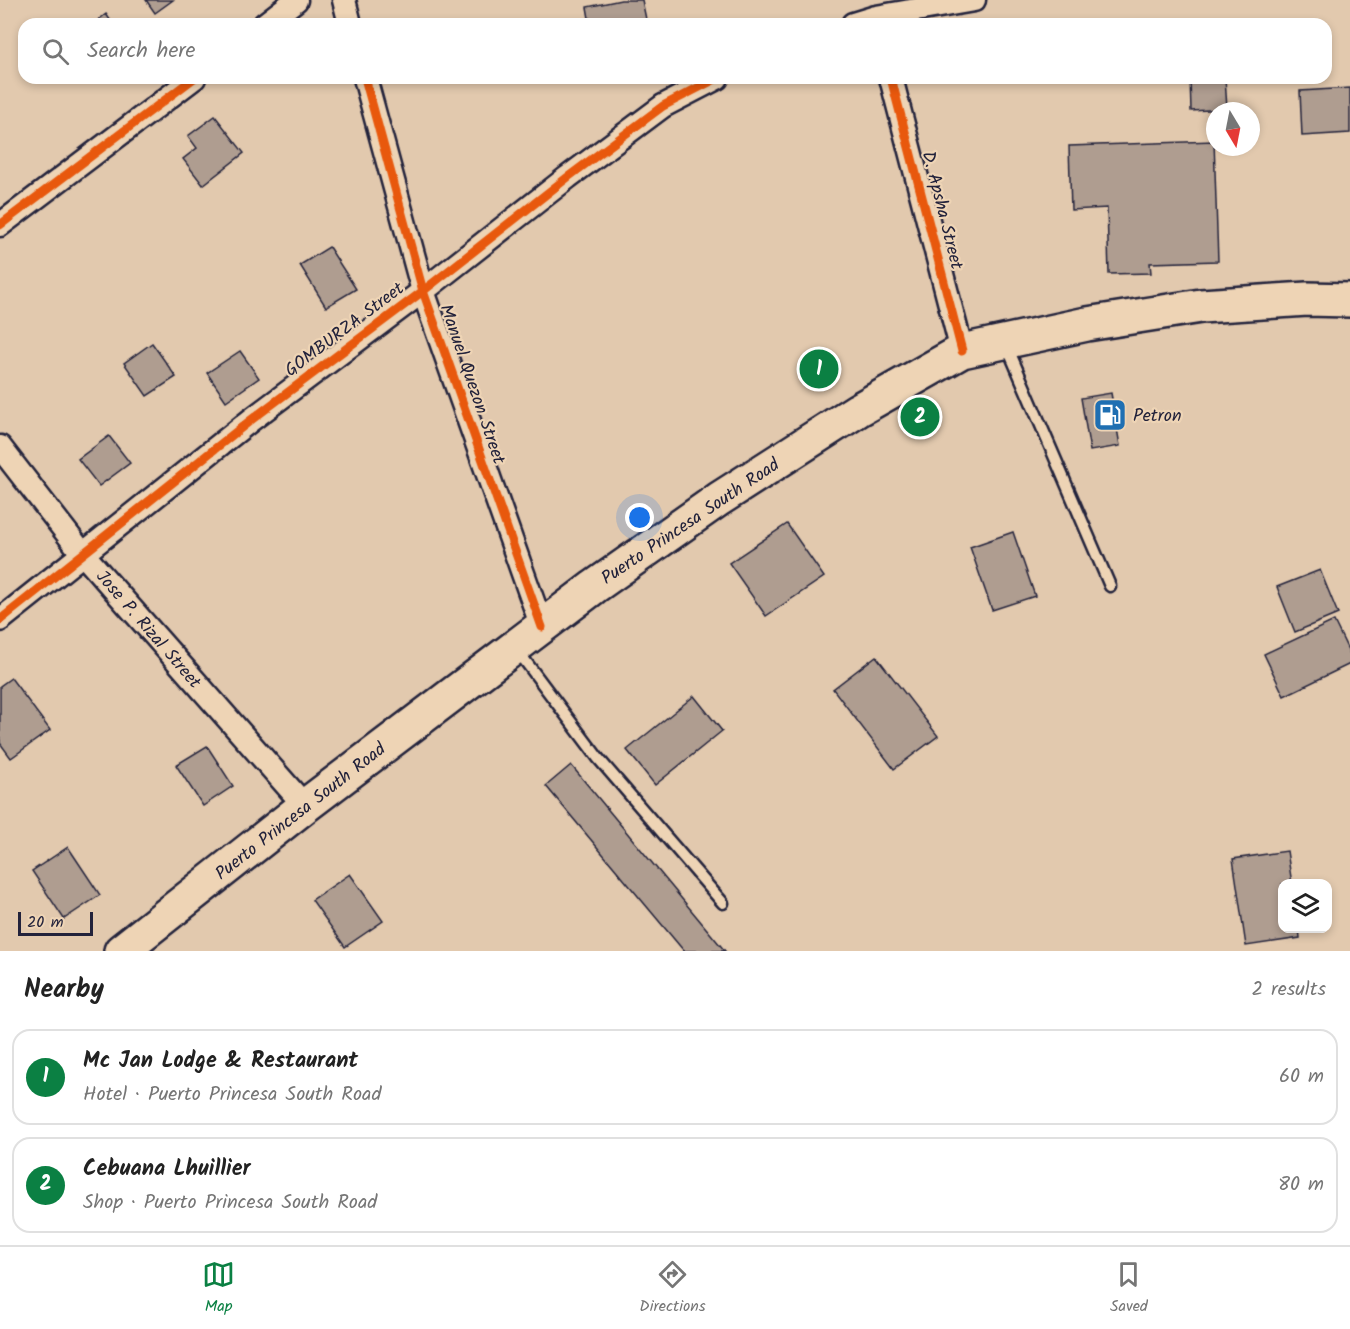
<!DOCTYPE html>
<meta charset="utf-8">
<style>
:root{--surface:#fff;--page:#f6f6f6;--text:#222;--muted:#767676;--line:#e0e0e0;--accent:#0b8043}
body{margin:0;font-family:Kalam,sans-serif;background:var(--page);color:var(--text)}
.controls{position:absolute;right:18px;bottom:18px;display:grid;overflow:hidden;border-radius:12px;box-shadow:0 3px 9px #0003}
.controls button{width:54px;height:54px;display:grid;place-items:center;padding:0;border:0;border-bottom:2px solid var(--line);background:var(--surface);color:var(--text);font:30px sans-serif}
.compass{position:absolute;left:1206px;top:102px;width:54px;height:54px;border-radius:50%;background:var(--surface);box-shadow:0 3px 9px #0003;rotate:170deg}
.scale{position:absolute;left:18px;bottom:15px;width:75px;box-sizing:border-box;padding-left:6px;border:3px solid #22223b;border-top:0;font-size:16px;line-height:21px;white-space:nowrap;color:#22223b;-webkit-text-stroke:4px #eed4b5;paint-order:stroke}
.you{position:absolute;left:640px;top:518px;width:21px;height:21px;margin:-15px;border:4px solid #fff;border-radius:50%;background:#1a73e8;box-shadow:0 0 0 9px #1a73e833}
.badge{display:grid;place-items:center;width:39px;height:39px;border-radius:50%;background:var(--accent);color:#fff;font-size:20px;font-weight:700}
.pin{position:absolute;translate:-50% -50%;border:3px solid #fff;box-shadow:0 2px 6px #0006}
.list{margin:0;padding:0;list-style:none}
h2{display:flex;justify-content:space-between;align-items:center;height:78px;margin:0;padding:0 24px;font-size:26px}
h2 small{font-size:20px;font-weight:400;color:var(--muted)}
.list li{display:grid;grid-template-columns:39px 1fr auto;gap:18px;align-items:center;box-sizing:border-box;height:96px;margin:0 12px 12px;padding:0 12px;border:2px solid var(--line);border-radius:18px}
.list b{display:block;font-size:22px;white-space:nowrap}
.list p{margin:0;font-size:20px;white-space:nowrap;color:var(--muted)}
.list em{font-size:20px;font-style:normal;color:var(--muted)}
.icon{flex:none;width:33px;height:33px;fill:none;stroke:currentColor;stroke-width:2;stroke-linecap:round;stroke-linejoin:round}
.map{position:relative;flex:none;width:1350px;height:951px;overflow:hidden}
.search{position:absolute;background:var(--surface);box-shadow:0 3px 9px #0003;left:18px;right:18px;top:18px;height:66px;display:flex;align-items:center;gap:15px;box-sizing:border-box;padding:0 21px;border-radius:18px;color:var(--muted);font-size:22px}
.sheet{height:294px;background:var(--surface)}
nav{display:flex;justify-content:space-around;align-items:center;box-sizing:border-box;height:84px;border-top:2px solid var(--line);background:var(--surface);font-size:16px;color:var(--muted)}
nav a{display:grid;justify-items:center;gap:3px}
nav .on{color:var(--accent)}
.map>svg:first-child{display:block}
.building{fill:#af9d90;stroke:#22223b;stroke-width:1.5}
.lines{fill:none;stroke-linecap:round;stroke-linejoin:round}
.service-casing{stroke:#22223b;stroke-width:15}
.minor-casing{stroke:#22223b;stroke-width:27}
.primary-casing{stroke:#22223b;stroke-width:38}
.service{stroke:#eed4b5;stroke-width:10}
.minor{stroke:#eed4b5;stroke-width:22}
.primary{stroke:#eed4b5;stroke-width:33}
.cycleway-casing{stroke:#eed4b5;stroke-width:13}
.cycleway{stroke:#e8590c;stroke-width:9}
.labels{text-anchor:middle;stroke-width:4.5;stroke-linejoin:round;paint-order:stroke}
.street-label{font-size:18px;fill:#22223b;stroke:#eed4b5}
.poi-label{font-size:18px;fill:#22223b;stroke:#eed4b5;text-anchor:start}
</style>
<div class="map">
<svg width="1350" height="951" viewBox="0 0 1350 951">
<rect width="100%" height="100%" fill="#e2c9ae"/>
<filter id="ink" filterUnits="userSpaceOnUse"><feTurbulence type="fractalNoise" baseFrequency=".0167" numOctaves="2"/><feDisplacementMap in="SourceGraphic" scale="12" xChannelSelector="R" yChannelSelector="G"/><feConvolveMatrix kernelMatrix="1 2 1 2 8 2 1 2 1" color-interpolation-filters="sRGB"/></filter>
<g filter="url(#ink)">
<g class="building">
<path d="M146,0H173L155,13Z"/>
<path d="M621,0H642L647,24H590L587,7Z"/>
<path d="M106,14L113,24H93Z"/>
<path d="M1190,78H1225L1227,109L1191,111Z"/>
<path d="M1350,88V133L1302,136L1300,91Z"/>
<path d="M215,116L244,153L203,185L183,159L197,148L188,136Z"/>
<path d="M1214,141L1218,261L1150,263L1151,273L1109,274L1107,208L1071,210L1069,146Z"/>
<path d="M329,247L356,289L326,307L300,265Z"/>
<path d="M152,343L176,377L147,396L124,363Z"/>
<path d="M240,351L259,378L226,401L207,373Z"/>
<path d="M1111,393L1120,446L1090,451L1081,398Z"/>
<path d="M109,436L130,463L99,486L78,459Z"/>
<path d="M787,524L824,577L766,616L729,563Z"/>
<path d="M1013,532L1035,596L992,610L970,547Z"/>
<path d="M1320,570L1338,614L1295,632L1277,587Z"/>
<path d="M1334,621L1350,654V664L1284,696L1264,654Z"/>
<path d="M876,656L938,736L894,769L833,689Z"/>
<path d="M11,678L50,730L11,758L0,743V686Z"/>
<path d="M694,696L722,731L655,785L627,750Z"/>
<path d="M207,746L233,786L203,806L176,765Z"/>
<path d="M571,765L725,951H684L546,786Z"/>
<path d="M68,847L100,895L64,919L32,871Z"/>
<path d="M1287,851L1292,884H1282V928H1299L1300,938L1246,946L1233,859Z"/>
<path d="M350,874L383,921L345,947L312,900Z"/>
</g>
<g class="lines">
<defs>
<g id="service">
<path d="M1006,344L1110,586"/>
<path d="M517,650L598,758L723,903"/>
</g>
<g id="minor">
<path d="M344,0L350,24"/>
<path d="M265,24L296,0"/>
<path d="M853,24L876,17L974,0"/>
<path d="M365,78L423,291L542,627"/>
<path d="M891,78L962,351"/>
<path d="M0,225L194,78"/>
<path d="M0,447L83,554L305,806"/>
<path d="M0,620L251,420L423,291L568,177L663,106L717,78"/>
</g>
<path id="primary" d="M121,951L305,806L594,587L719,499L858,410L962,351L1087,324L1201,306L1307,299L1350,300"/>
</defs>
<use href="#service" class="service-casing"/>
<use href="#minor" class="minor-casing"/>
<use href="#primary" class="primary-casing"/>
<use href="#service" class="service"/>
<use href="#minor" class="minor"/>
<use href="#primary" class="primary"/>
<defs>
<g id="cycleway">
<path d="M365,78L423,291L542,627"/>
<path d="M891,78L962,351"/>
<path d="M0,225L194,78"/>
<path d="M0,620L251,420L423,291L568,177L663,106L717,78"/>
</g>
</defs>
<use href="#cycleway" class="cycleway-casing"/>
<use href="#cycleway" class="cycleway"/>
</g>
</g>
<defs>
<symbol id="fuel-square" viewBox="-11 -11 22 22"><rect x="-9" y="-9" width="18" height="18" rx="4" fill="#1f6fb2" stroke="#eed4b5"/><path d="M-5.5-6h7V0h2V4h1.3V-2.5L3-4.5l.8-.8L6-3V5H2.5V1h-1V6h-7ZM-4.2-4.7v3.2H.2V-4.7Z" fill="#fff"/></symbol>
</defs>
<g fill-rule="evenodd">
<use href="#fuel-square" x="1091" y="396" width="38" height="38"/>
</g>
<g class="labels">
<g class="street-label">
<text transform="translate(943 210) rotate(76)" y="6">D. Apsha Street</text>
<text transform="translate(344 329) rotate(-37)" y="6">GOMBURZA Street</text>
<text transform="translate(473 384) rotate(71)" y="6">Manuel Quezon Street</text>
<text transform="translate(690 521) rotate(-34)" y="6">Puerto Princesa South Road</text>
<text transform="translate(149 629) rotate(49)" y="6">Jose P. Rizal Street</text>
<text transform="translate(300 811) rotate(-38)" y="6">Puerto Princesa South Road</text>
</g>
<g class="poi-label">
<text x="1133" y="421">Petron</text>
</g>
</g>
</svg>
<div class="controls">
<button><svg class="icon" aria-label="layers" viewBox="0 0 24 24"><path d="M12 4l9 5-9 5-9-5zM3 14l9 5 9-5"/></svg></button>
</div>
<svg class="compass" viewBox="-18 -18 36 36"><path d="M0-13l5 13h-10z" fill="#e53935"/><path d="M0 13l5-13h-10z" fill="#767676"/></svg>
<div class="scale">20 m</div>
<div class="you"></div>
<div class="pin badge" style="left:819px;top:369px">1</div>
<div class="pin badge" style="left:920px;top:417px">2</div>
<div class="search"><svg class="icon" aria-label="search" viewBox="0 0 24 24"><circle cx="10" cy="10" r="6"/><path d="M15 15l6 6"/></svg>Search here</div>
</div>
<section class="sheet">
<h2>Nearby<small>2 results</small></h2>
<ul class="list">
<li><span class="badge">1</span><div><b>Mc Jan Lodge &amp; Restaurant</b><p>Hotel · Puerto Princesa South Road</p></div><em>60 m</em></li>
<li><span class="badge">2</span><div><b>Cebuana Lhuillier</b><p>Shop · Puerto Princesa South Road</p></div><em>80 m</em></li>
</ul>
</section>
<nav>
<a class="on"><svg class="icon" aria-label="map" viewBox="0 0 24 24"><path d="M3 6l6-2 6 2 6-2v14l-6 2-6-2-6 2zM9 4v14M15 6v14"/></svg>Map</a>
<a><svg class="icon" aria-label="directions" viewBox="0 0 24 24"><path d="M12 3l9 9-9 9-9-9zM9 14v-3h6M13 9l2 2-2 2"/></svg>Directions</a>
<a><svg class="icon" aria-label="saved" viewBox="0 0 24 24"><path d="M7 4h10v16l-5-4-5 4z"/></svg>Saved</a>
</nav>
